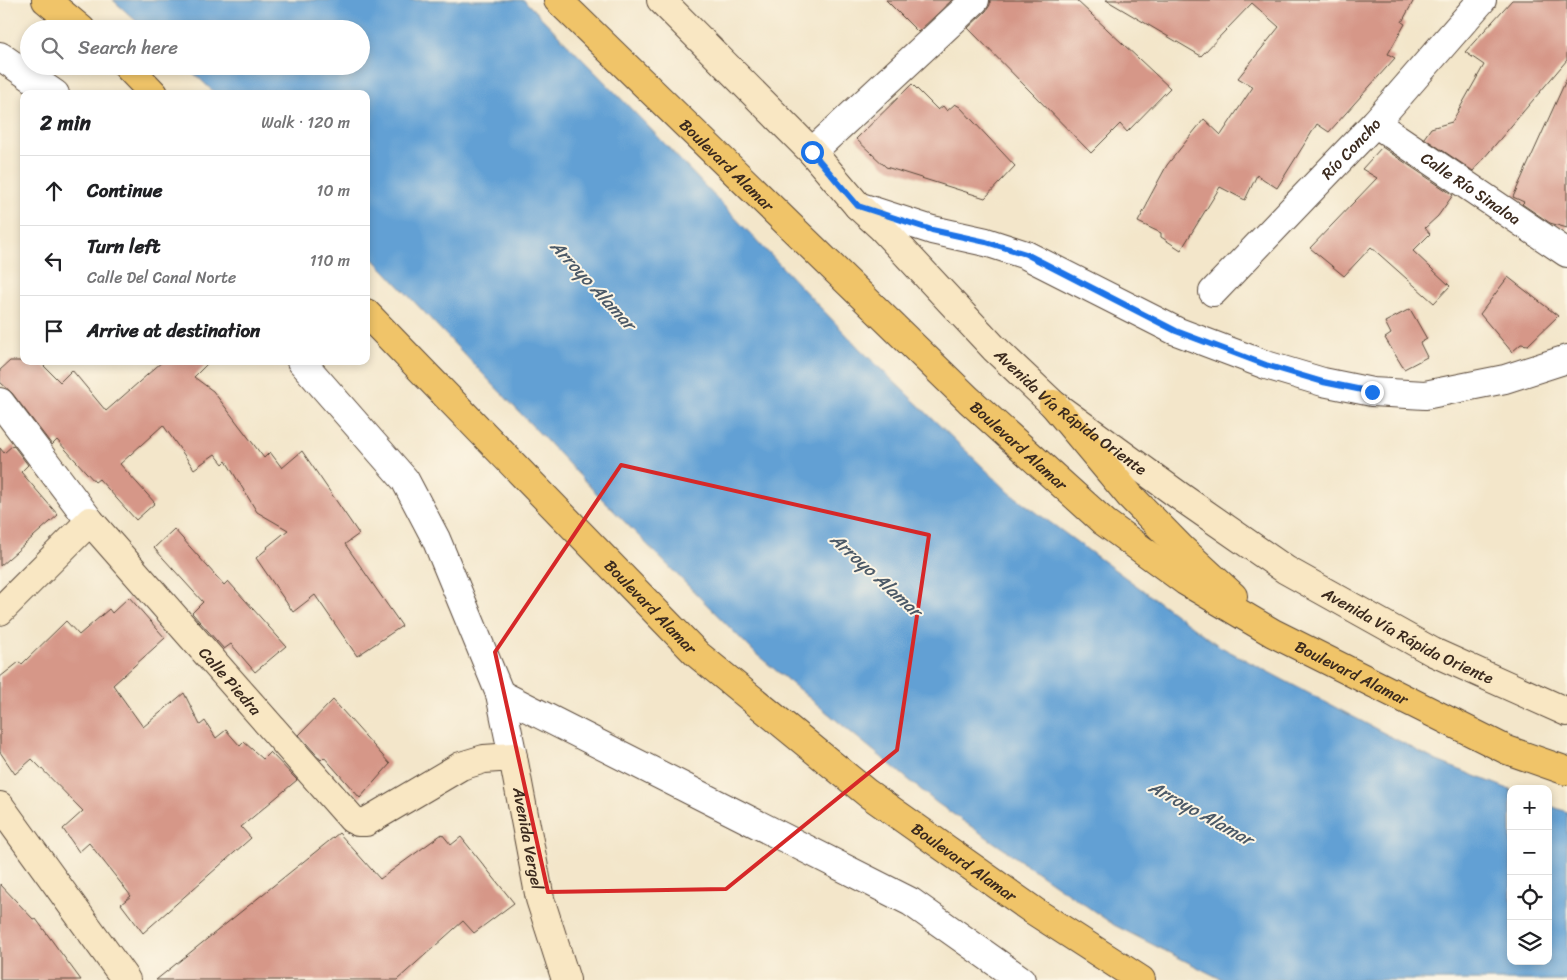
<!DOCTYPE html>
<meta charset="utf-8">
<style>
:root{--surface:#fff;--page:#f6f6f6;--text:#202124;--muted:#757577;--line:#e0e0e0}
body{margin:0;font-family:Sriracha,sans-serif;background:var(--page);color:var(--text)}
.controls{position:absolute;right:15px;bottom:15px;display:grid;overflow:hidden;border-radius:10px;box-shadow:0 2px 8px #0003}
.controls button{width:45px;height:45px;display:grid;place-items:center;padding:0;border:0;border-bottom:1px solid var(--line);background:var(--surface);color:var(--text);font:25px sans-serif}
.stop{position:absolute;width:15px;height:15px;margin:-11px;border:4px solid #1a73e8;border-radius:50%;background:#fff}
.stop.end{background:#1a73e8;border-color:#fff;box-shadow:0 1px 5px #0008}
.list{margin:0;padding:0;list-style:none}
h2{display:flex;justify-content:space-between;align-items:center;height:65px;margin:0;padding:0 20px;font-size:21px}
h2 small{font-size:16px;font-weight:400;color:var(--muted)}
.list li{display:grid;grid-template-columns:32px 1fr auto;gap:15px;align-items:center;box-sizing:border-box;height:70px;padding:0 20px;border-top:1px solid var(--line)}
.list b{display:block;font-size:19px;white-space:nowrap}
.list p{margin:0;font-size:16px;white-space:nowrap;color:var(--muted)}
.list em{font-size:16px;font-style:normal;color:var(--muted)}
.icon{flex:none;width:28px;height:28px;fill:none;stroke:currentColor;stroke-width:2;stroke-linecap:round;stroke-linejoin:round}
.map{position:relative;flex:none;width:1567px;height:980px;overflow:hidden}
.search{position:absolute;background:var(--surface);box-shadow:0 2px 8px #0003;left:20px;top:20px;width:350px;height:55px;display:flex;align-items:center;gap:12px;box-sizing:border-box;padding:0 18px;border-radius:28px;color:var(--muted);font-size:19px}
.panel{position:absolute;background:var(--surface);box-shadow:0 2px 8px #0003;left:20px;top:90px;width:350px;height:275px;border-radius:10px}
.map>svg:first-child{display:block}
.water{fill:#62a0d4;stroke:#4e6579}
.building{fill:#d69788}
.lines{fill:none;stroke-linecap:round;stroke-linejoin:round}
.street-casing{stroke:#574638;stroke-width:30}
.secondary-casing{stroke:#574638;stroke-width:30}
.highway-casing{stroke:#574638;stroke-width:30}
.street{stroke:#fff;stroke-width:28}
.secondary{stroke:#f9e7c3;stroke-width:28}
.highway{stroke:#f0c469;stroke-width:28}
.route{stroke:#1a73e8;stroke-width:6}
.marked{fill:none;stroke:#d62828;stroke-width:4;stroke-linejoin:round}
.labels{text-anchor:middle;stroke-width:4;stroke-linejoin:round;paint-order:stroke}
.street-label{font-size:16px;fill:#3b2a1e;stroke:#fcf5e5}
.water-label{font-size:18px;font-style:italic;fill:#4b5967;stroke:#fcf5e5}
</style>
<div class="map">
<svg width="1567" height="980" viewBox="0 0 1567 980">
<rect width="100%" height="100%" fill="#fcf5e5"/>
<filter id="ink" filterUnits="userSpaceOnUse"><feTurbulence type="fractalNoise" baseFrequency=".02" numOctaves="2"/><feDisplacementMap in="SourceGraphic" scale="10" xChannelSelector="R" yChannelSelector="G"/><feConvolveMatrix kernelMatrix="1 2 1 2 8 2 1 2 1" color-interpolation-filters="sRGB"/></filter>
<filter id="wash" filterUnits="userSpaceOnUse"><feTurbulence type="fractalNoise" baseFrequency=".0096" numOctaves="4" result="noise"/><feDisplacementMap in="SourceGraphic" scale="20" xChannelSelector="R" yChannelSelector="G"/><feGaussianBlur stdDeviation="1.12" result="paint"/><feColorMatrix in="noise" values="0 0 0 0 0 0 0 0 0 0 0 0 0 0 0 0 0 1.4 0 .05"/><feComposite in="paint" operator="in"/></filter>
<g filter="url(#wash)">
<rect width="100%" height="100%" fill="#f3e6ca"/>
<path class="water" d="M113,0H524L644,122L860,349L1010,493L1219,646L1437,761L1511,790V961H1548V805L1567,812V980H1223L1114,925L937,803L756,654L602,499L366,251V94H216L186,66H361V29H145Z"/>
<g id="blocks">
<g class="building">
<path d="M886,0H952L918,32Z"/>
<path d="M990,0H1076L1170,88L1127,132L1120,124L1091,153L968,28L986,11L990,5Z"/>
<path d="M1106,0H1414L1402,22L1405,24L1388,54L1395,58L1329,132L1317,124L1277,188L1257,175L1245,200L1220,187L1181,250L1161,237V233L1138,222L1148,203L1147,202L1167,165L1204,119L1221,135L1253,87L1238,78L1279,27L1252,3L1201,56Z"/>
<path d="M1512,0H1567V60L1473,171L1424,138L1431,128L1452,122L1484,65L1465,52Z"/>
<path d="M1567,78V228L1550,223L1522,204L1524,202L1513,197Z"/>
<path d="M912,84L938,110L943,106L947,111L955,104L960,107L1015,166L985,198L886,167L856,139Z"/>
<path d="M1382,147L1453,195L1438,216L1425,228L1430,234L1413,251L1450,286L1434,303L1371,247L1344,276L1310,248L1377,178L1362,169Z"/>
<path d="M1508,277L1558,316L1528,345L1521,344L1512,352L1480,314Z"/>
<path d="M1410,309L1427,339L1420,343L1427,357L1404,369L1385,338L1391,334L1385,322Z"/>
<path d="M10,361H39L60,382L72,370L106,411L163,361H210L194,377L213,391L264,458L270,452L282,468L302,451L359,534L345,544L402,626L357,656L315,595L293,612L256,558L268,548L267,547L288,530L257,512L226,461L223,464L215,454L194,469L163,425L120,464L155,503L136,520L99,479L95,482L57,440L52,445L12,393L0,382V370Z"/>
<path d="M13,445L28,465L21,472L58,515L0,566V448L4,453Z"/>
<path d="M174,529L224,585L228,581L286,646L255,672L231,644L224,649L192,613L203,602L154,548Z"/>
<path d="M129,597L165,638L113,685L143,727L184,693L200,725L205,721L216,738L226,730L240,746L244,742L263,759L270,752L297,780L241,827L251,838L143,933L121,904L131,896L89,843L79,852L63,829L83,811L32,759L15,774L0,752V677L19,662L22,664L66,621L79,635L109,609L112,613Z"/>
<path d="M333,700L390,764L360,798L324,757L321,760L299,735Z"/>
<path d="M339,833L380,879L442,834L451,845L461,837L514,903L474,933L463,921L397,980H156Z"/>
<path d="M0,884L34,920L36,919L81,980H0Z"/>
</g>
</g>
</g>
<g filter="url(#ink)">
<use href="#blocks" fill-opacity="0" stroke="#574638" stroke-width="1"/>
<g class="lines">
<defs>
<g id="street">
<path d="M0,56L55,94"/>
<path id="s1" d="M1375,123L1567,253"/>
<path d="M812,152L975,0"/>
<path d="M858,206L932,230L986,242L1026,255L1176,331L1266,365L1323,382L1372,392L1425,395L1505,379L1567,359"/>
<path id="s2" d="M1213,292L1375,123L1482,0"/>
<path d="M301,361L405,480L436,539L500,694L513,757"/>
<path d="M0,402L90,521"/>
<path d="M500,694L911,902L1021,980"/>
</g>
<g id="secondary">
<path id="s3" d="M661,0L812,152L858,206L882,228L994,348L1053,404L1181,497L1286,570L1433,652L1567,712"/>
<path id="s4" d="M0,611L90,521L352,819L358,822H366L461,766L484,759L513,757L540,899L566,980"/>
<path d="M0,806L126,980"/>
</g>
<g id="highway">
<path d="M46,0L81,29"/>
<path id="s5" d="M558,0L969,400L1104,522L1185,581L1273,633L1507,750L1567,771"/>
<path d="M127,66L154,94"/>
<path id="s6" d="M366,313L697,654L867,793L1034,911L1141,980"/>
<path d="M1053,404L1130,496L1182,549L1233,596"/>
</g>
</defs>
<use href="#street" class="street-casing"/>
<use href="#secondary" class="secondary-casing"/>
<use href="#highway" class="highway-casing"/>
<use href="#street" class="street"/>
<use href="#secondary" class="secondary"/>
<use href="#highway" class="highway"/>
</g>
</g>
<g class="lines" filter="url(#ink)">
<path class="route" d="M812,152L858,206L932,230L986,242L1026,254L1176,331L1266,365L1323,382L1372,392"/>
</g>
<path class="marked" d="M621,465L929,535L897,750L726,889L548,892L495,652Z"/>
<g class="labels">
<g class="street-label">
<text dy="6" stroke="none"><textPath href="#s2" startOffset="199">Río Concho</textPath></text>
<text dy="6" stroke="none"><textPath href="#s5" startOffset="236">Boulevard Alamar</textPath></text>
<text dy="6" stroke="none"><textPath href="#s1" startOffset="116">Calle Río Sinaloa</textPath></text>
<text dy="6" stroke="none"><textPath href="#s3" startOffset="582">Avenida Vía Rápida Oriente</textPath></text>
<text dy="6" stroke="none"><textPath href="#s5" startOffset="641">Boulevard Alamar</textPath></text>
<text dy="6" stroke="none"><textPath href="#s6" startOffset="409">Boulevard Alamar</textPath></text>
<text dy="6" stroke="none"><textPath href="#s3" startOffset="988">Avenida Vía Rápida Oriente</textPath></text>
<text dy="6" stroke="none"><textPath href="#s5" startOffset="1046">Boulevard Alamar</textPath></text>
<text dy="6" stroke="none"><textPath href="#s4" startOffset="340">Calle Piedra</textPath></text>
<text dy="6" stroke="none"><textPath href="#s4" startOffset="785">Avenida Vergel</textPath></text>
<text dy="6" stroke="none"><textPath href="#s6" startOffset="814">Boulevard Alamar</textPath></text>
</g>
<g class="water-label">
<text transform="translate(593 285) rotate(47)" y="6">Arroyo Alamar</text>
<text transform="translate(876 575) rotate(42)" y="6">Arroyo Alamar</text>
<text transform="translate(1201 813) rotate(29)" y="6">Arroyo Alamar</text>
</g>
</g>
</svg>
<div class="controls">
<button>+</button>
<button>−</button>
<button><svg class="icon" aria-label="locate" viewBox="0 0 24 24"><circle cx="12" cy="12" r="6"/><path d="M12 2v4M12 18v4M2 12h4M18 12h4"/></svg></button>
<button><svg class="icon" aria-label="layers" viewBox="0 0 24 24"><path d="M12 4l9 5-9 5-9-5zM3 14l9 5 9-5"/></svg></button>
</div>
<div class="stop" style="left:812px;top:152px"></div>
<div class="stop end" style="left:1372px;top:392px"></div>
<div class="search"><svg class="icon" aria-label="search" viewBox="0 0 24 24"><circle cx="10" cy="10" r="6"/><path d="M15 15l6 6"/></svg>Search here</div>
<section class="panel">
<h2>2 min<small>Walk · 120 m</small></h2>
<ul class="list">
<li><svg class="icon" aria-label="ahead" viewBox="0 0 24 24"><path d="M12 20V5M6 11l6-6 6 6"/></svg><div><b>Continue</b></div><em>10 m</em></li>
<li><svg class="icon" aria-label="left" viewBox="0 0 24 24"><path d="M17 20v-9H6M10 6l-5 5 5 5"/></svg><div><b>Turn left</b><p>Calle Del Canal Norte</p></div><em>110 m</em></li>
<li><svg class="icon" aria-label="arrive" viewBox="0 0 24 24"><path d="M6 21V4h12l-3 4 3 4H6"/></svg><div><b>Arrive at destination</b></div></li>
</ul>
</section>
</div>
